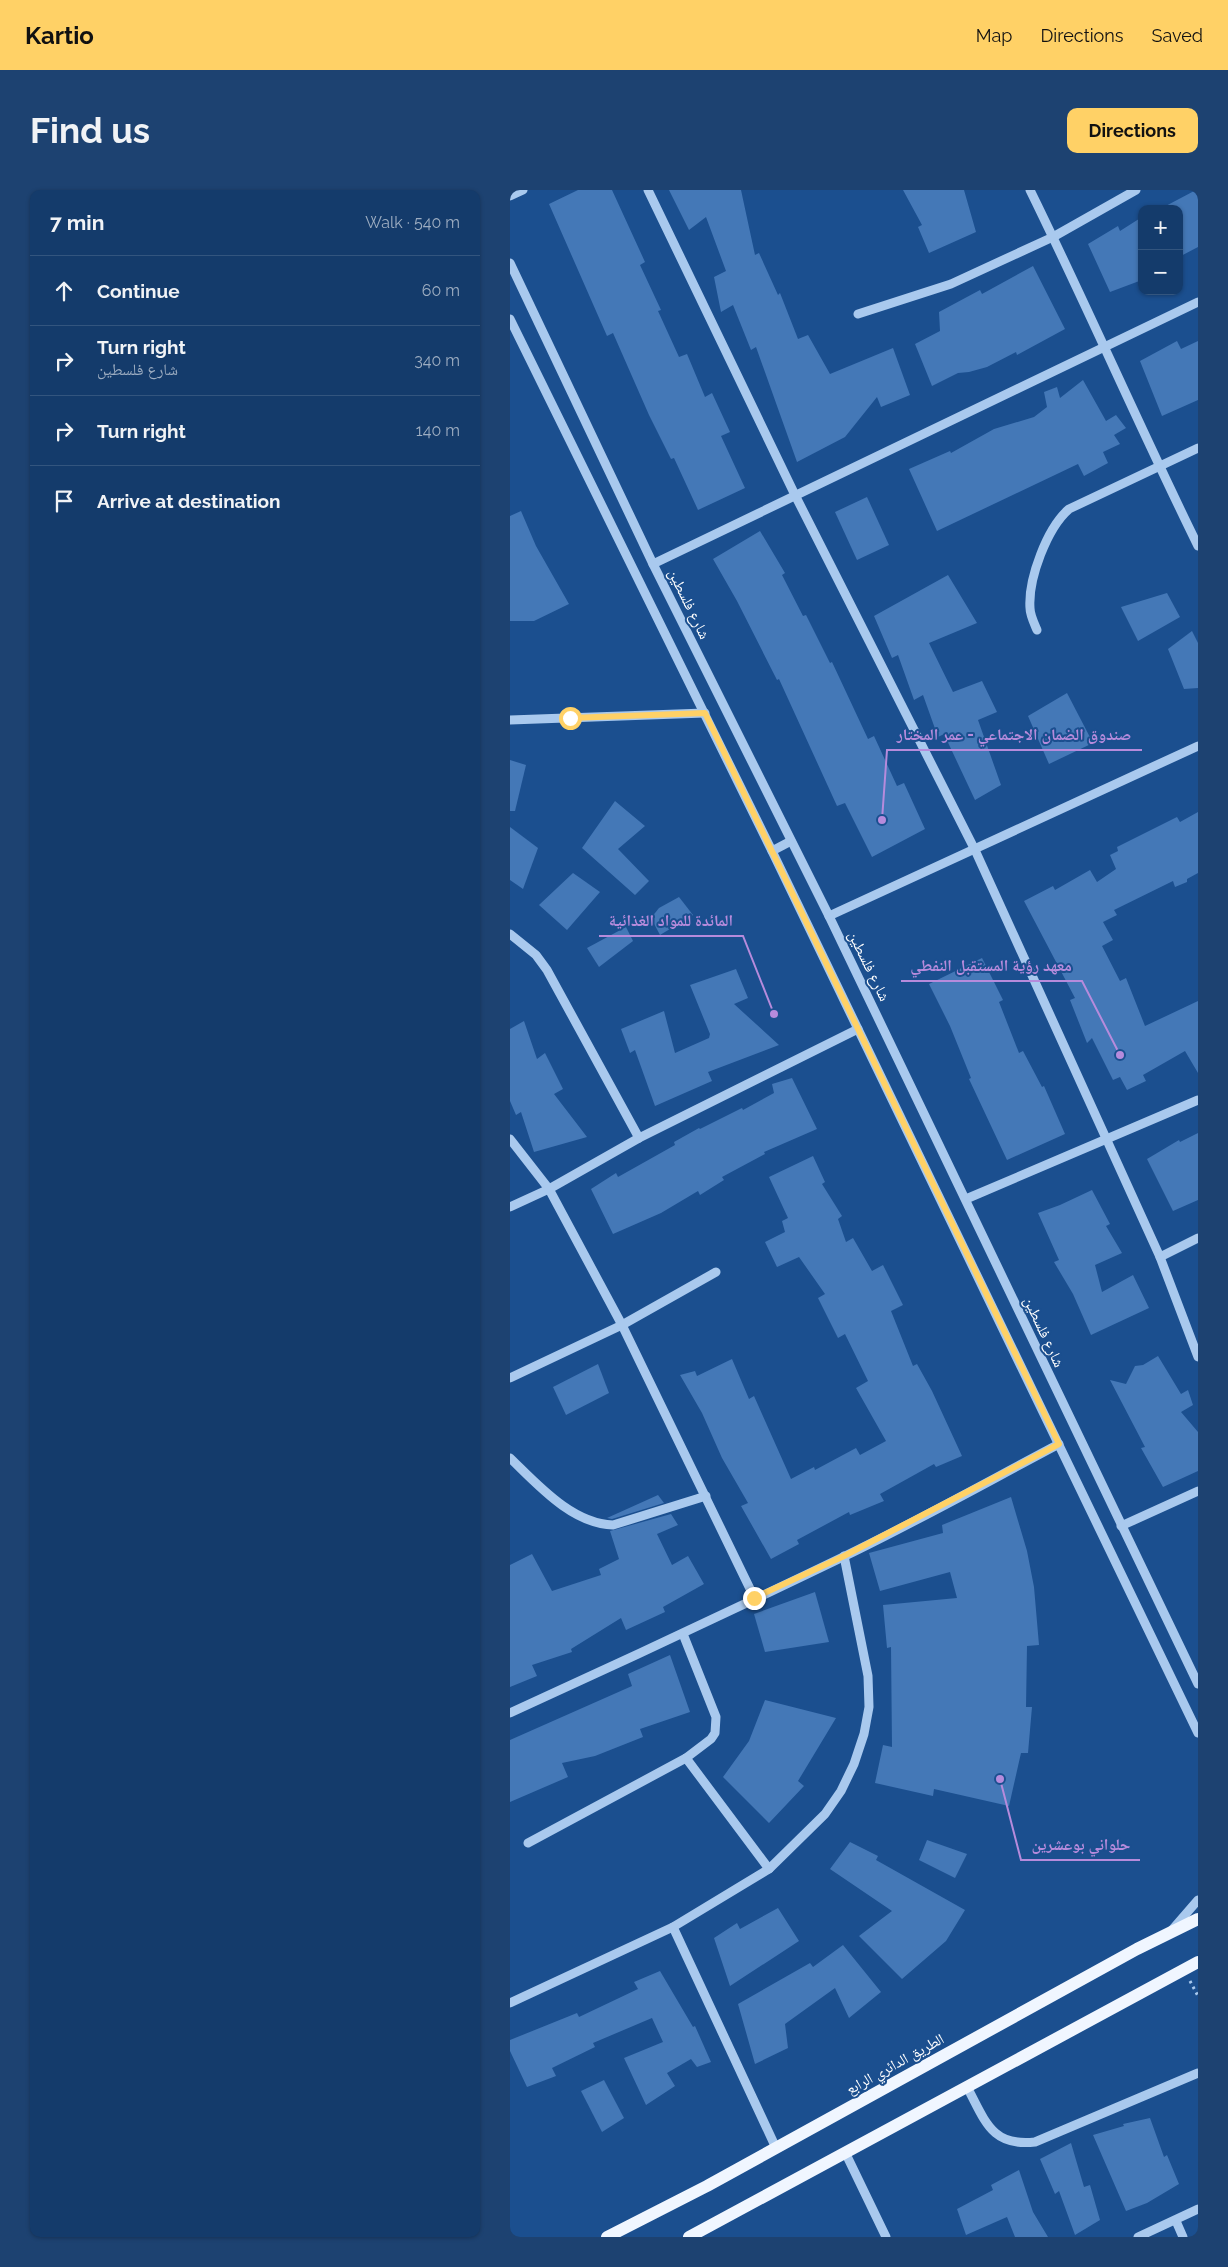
<!DOCTYPE html>
<meta charset="utf-8">
<style>
:root{--surface:#143b6b;--page:#1d4271;--text:#f1f3f6;--muted:#9dadc1;--line:#33557e;--accent:#ffd166}
body{margin:0;font-family:Raleway,"Noto Naskh Arabic",sans-serif;background:var(--page);color:var(--text)}
.controls{position:absolute;right:15px;top:15px;display:grid;overflow:hidden;border-radius:10px;box-shadow:0 1px 4px #0004}
.controls button{width:45px;height:45px;display:grid;place-items:center;padding:0;border:0;border-bottom:1px solid var(--line);background:var(--surface);color:var(--text);font:25px sans-serif}
.stop{position:absolute;width:15px;height:15px;margin:-11px;border:4px solid #ffd166;border-radius:50%;background:#fff}
.stop.end{background:#ffd166;border-color:#fff;box-shadow:0 1px 5px #0008}
.list{margin:0;padding:0;list-style:none}
h2{display:flex;justify-content:space-between;align-items:center;height:65px;margin:0;padding:0 20px;font-size:21px}
h2 small{font-size:16px;font-weight:400;color:var(--muted)}
.list li{display:grid;grid-template-columns:32px 1fr auto;gap:15px;align-items:center;box-sizing:border-box;height:70px;padding:0 20px;border-top:1px solid var(--line)}
.list b{display:block;font-size:19px;white-space:nowrap}
.list p{margin:0;font-size:16px;white-space:nowrap;color:var(--muted)}
.list em{font-size:16px;font-style:normal;color:var(--muted)}
.icon{flex:none;width:28px;height:28px;fill:none;stroke:currentColor;stroke-width:2;stroke-linecap:round;stroke-linejoin:round}
.map{position:relative;flex:none;width:688px;height:2047px;overflow:hidden;border-radius:10px}
header{display:flex;align-items:center;gap:30px;box-sizing:border-box;height:70px;padding:0 25px;background:var(--accent);color:#111}
header strong{font-size:24px}
nav{display:flex;gap:28px;margin-inline-start:auto;font-size:18px}
.intro{display:flex;align-items:center;justify-content:space-between;box-sizing:border-box;height:120px;padding:0 30px}
h1{margin:0;font-size:35px}
.button{padding:12px 22px;border-radius:10px;background:var(--accent);color:#111;font-size:18px;font-weight:700}
main{display:flex;gap:30px;padding:0 30px}
aside{flex:1;background:var(--surface);border-radius:10px;box-shadow:0 1px 4px #0004}
.map>svg:first-child{display:block}
.building{fill:#4478b7}
.lines{fill:none;stroke-linecap:round;stroke-linejoin:round}
.path{stroke:#a9c9ee;stroke-width:3;stroke-dasharray:2.5 4;stroke-linecap:butt}
.minor{stroke:#a9c9ee;stroke-width:9}
.major{stroke:#f0f6ff;stroke-width:12}
.route{stroke:#ffd166;stroke-width:6}
.labels{text-anchor:middle;stroke-width:4;stroke-linejoin:round;paint-order:stroke}
.street-label{font-size:15px;fill:#fff;stroke:#1b4f8f}
.leader{fill:none;stroke:#b68bdc;stroke-width:2}
.callout-dot{fill:#b68bdc;stroke:#1b4f8f;stroke-width:2}
.callout-label{font-size:16px;text-anchor:middle;font-weight:bold;fill:#b68bdc;stroke:#1b4f8f;stroke-width:4;stroke-linejoin:round;paint-order:stroke}
</style>
<header>
<strong>Kartio</strong>
<nav><a>Map</a><a>Directions</a><a>Saved</a></nav>
</header>
<div class="intro"><h1>Find us</h1><a class="button">Directions</a></div>
<main>
<aside>
<h2>7 min<small>Walk · 540 m</small></h2>
<ul class="list">
<li><svg class="icon" aria-label="ahead" viewBox="0 0 24 24"><path d="M12 20V5M6 11l6-6 6 6"/></svg><div><b>Continue</b></div><em>60 m</em></li>
<li><svg class="icon" aria-label="right" viewBox="0 0 24 24"><path d="M7 20v-9h11M14 6l5 5-5 5"/></svg><div><b>Turn right</b><p>شارع فلسطين</p></div><em>340 m</em></li>
<li><svg class="icon" aria-label="right" viewBox="0 0 24 24"><path d="M7 20v-9h11M14 6l5 5-5 5"/></svg><div><b>Turn right</b></div><em>140 m</em></li>
<li><svg class="icon" aria-label="arrive" viewBox="0 0 24 24"><path d="M6 21V4h12l-3 4 3 4H6"/></svg><div><b>Arrive at destination</b></div></li>
</ul>
</aside>
<div class="map">
<svg width="688" height="2047" viewBox="0 0 688 2047">
<rect width="100%" height="100%" fill="#1b4f8f"/>
<g class="building">
<path d="M68,0H102L135,72L130,75L151,120L148,121L169,167L177,164L195,207L202,203L220,242L211,246L235,298L188,320L164,268L161,269L139,225L103,143L97,146L39,14Z"/>
<path d="M159,0H231L245,65L249,63L268,105L270,103L288,149L298,145L320,184L383,158L400,205L371,217L367,207L335,247L287,272L246,157L241,160L223,115L211,122L204,87L216,81L196,27L179,40Z"/>
<path d="M393,0H454L466,42L419,63L408,37L412,35Z"/>
<path d="M686,0H688V57L669,67V19H650Z"/>
<path d="M632,27V90L600,102L578,54L608,36L610,41Z"/>
<path d="M523,76L555,139L507,165L506,162L477,177L459,182L448,183L422,196L405,154L430,141L429,122L470,100L472,104Z"/>
<path d="M667,151L671,159L688,151V210L652,226L630,171Z"/>
<path d="M573,190L596,231L606,225L616,238L604,245L610,254L593,262L598,273L574,286L568,274L427,341L399,279L440,261L441,263L484,239L524,227L537,217L534,202L547,197L550,208Z"/>
<path d="M357,307L379,355L347,370L325,322Z"/>
<path d="M11,321L26,356L59,414L24,431H0V326Z"/>
<path d="M250,341L275,383L272,385L293,426L296,425L320,473L322,472L358,549L364,546L387,596L394,593L415,639L362,667L335,613L327,616L269,489L267,490L227,411L203,369Z"/>
<path d="M438,385L467,433L419,453L443,502L472,491L487,522L468,530L491,595L465,610L434,544L428,547L413,505L404,510L388,465L382,468L364,426Z"/>
<path d="M657,403L670,427L628,451L611,417Z"/>
<path d="M682,441L688,453V498L674,499L658,459Z"/>
<path d="M557,503L583,553L539,574L518,526Z"/>
<path d="M0,570L16,575L5,621H0Z"/>
<path d="M105,611L135,636L108,659L139,691L125,705L72,658Z"/>
<path d="M688,622V683L677,689V692L665,697L663,691L604,720L607,725L593,732L603,750L592,756L610,791L616,788L635,836L688,811V883L675,861L633,885L636,891L617,900L610,887L603,890L582,848L577,853L560,810L565,808L514,711L543,696L545,700L580,680L587,692L606,679L600,665L608,661L607,657L667,627L670,632Z"/>
<path d="M0,637L28,658L13,699L0,690Z"/>
<path d="M63,683L90,702L57,740L29,715Z"/>
<path d="M169,707L183,725L150,745L141,728L149,718Z"/>
<path d="M116,737L123,751L89,777L77,758Z"/>
<path d="M472,768L493,810L489,812L509,863L513,861L532,897L534,896L555,944L497,970L459,889L461,888L440,836L419,794Z"/>
<path d="M226,779L238,808L224,814L269,855L198,882L202,891L145,916L125,860L120,863L111,839L154,821L165,863L199,848L200,844L180,795Z"/>
<path d="M14,831L27,869L35,863L53,899L44,904L77,947L24,962L11,922L6,925L0,911V839Z"/>
<path d="M282,888L307,939L254,962L255,964L212,987L214,990L190,1005L188,1001L151,1023L103,1044L81,999L106,983L108,987L165,955L164,952L189,938L190,939L232,918L233,920L264,903L262,894Z"/>
<path d="M688,943V1010L663,1021L637,969L669,950L670,952Z"/>
<path d="M303,966L315,992L312,994L332,1026L328,1029L336,1052L343,1048L362,1081L373,1075L393,1115L381,1121L403,1176L407,1174L422,1201L452,1266L426,1277L424,1274L370,1304L374,1311L340,1325L339,1322L287,1350L289,1354L261,1369L231,1316L238,1313L212,1268L192,1223L170,1185L185,1181L187,1186L222,1169L239,1209L244,1206L281,1289L304,1277L305,1280L346,1258L350,1265L376,1251L346,1198L358,1191L335,1144L328,1148L308,1108L315,1104L289,1067L267,1077L255,1052L275,1042L272,1031L278,1028L259,987Z"/>
<path d="M582,1000L600,1034L596,1036L612,1063L585,1075L592,1102L623,1085L639,1118L581,1145L563,1104L544,1072L549,1070L528,1023L550,1015Z"/>
<path d="M648,1166L671,1204L678,1200L683,1215L671,1222L688,1242V1281L653,1297L631,1258L635,1257L600,1190L616,1194L625,1176L633,1175Z"/>
<path d="M88,1174L99,1203L56,1225L43,1197Z"/>
<path d="M148,1305L154,1313L102,1329L97,1328Z"/>
<path d="M501,1307L517,1361L524,1397L529,1455L517,1456L516,1517H522L518,1563H511L499,1616L424,1599L423,1606L365,1593L373,1555L382,1557L381,1457L377,1458L373,1415L447,1408L440,1382L370,1401L359,1363L433,1343L432,1335Z"/>
<path d="M161,1324L168,1335L147,1344L162,1375L178,1366L194,1394L153,1417L155,1422L116,1440L111,1428L61,1459L62,1462L22,1475L27,1486L0,1497V1375L22,1364L42,1401L91,1385L89,1379L109,1369L100,1341Z"/>
<path d="M305,1402L319,1452L255,1462L244,1424Z"/>
<path d="M160,1465L180,1522L130,1539L133,1547L85,1566L52,1573L58,1587L0,1612V1550L122,1496L118,1484Z"/>
<path d="M255,1510L326,1528L288,1591L294,1596L259,1633L213,1587L239,1551Z"/>
<path d="M417,1650L457,1664L445,1688L409,1670Z"/>
<path d="M340,1652L368,1666L366,1670L455,1720L436,1751L392,1789L349,1746L382,1721L320,1679Z"/>
<path d="M268,1718L289,1751L220,1796L204,1748L227,1733L230,1739Z"/>
<path d="M333,1755L371,1802L339,1828L325,1798L275,1834L278,1858L245,1874L228,1814L300,1773L303,1777Z"/>
<path d="M150,1781L183,1837L185,1836L201,1872L187,1877L181,1869L157,1883L165,1896L136,1915L114,1868L153,1852L142,1828L83,1853L85,1857L42,1878L46,1886L17,1897L0,1861V1850L67,1823L69,1827L128,1799L124,1792Z"/>
<path d="M94,1890L114,1928L92,1942L71,1901Z"/>
<path d="M640,1928L654,1967L657,1965L669,1994L637,2013L616,2021L583,1945L614,1936L613,1934Z"/>
<path d="M561,1953L574,1997L580,1995L590,2030L565,2045L549,2001L545,2004L530,1969Z"/>
<path d="M509,1980L523,2022L538,2047H505L497,2027L456,2045L447,2019L483,2000L481,1995Z"/>
</g>
<g class="lines">
<path class="path" d="M680,1791L688,1806"/>
<g class="minor">
<path d="M138,0L285,305L465,660L650,1067L688,1167"/>
<path d="M520,0C578,118 630,238 688,356"/>
<path d="M0,6L13,0"/>
<path d="M0,73L143,374L319,726L688,1494"/>
<path d="M348,124L441,94L543,47L626,0"/>
<path d="M0,129L262,661L688,1543"/>
<path d="M143,374L688,112"/>
<path d="M527,440C524,433 520,425 520,418C518,389 537,338 559,319L688,258"/>
<path d="M0,530L195,523"/>
<path d="M262,661L281,651"/>
<path d="M319,726L688,556"/>
<path d="M0,744L26,765L37,780L129,948"/>
<path d="M0,949L39,999L112,1135L244,1407"/>
<path d="M456,1009L688,910"/>
<path d="M0,1017L39,999L129,948L348,839"/>
<path d="M650,1067L688,1048"/>
<path d="M0,1188L112,1135L206,1082"/>
<path d="M0,1268C27,1294 62,1334 103,1335L196,1306"/>
<path d="M611,1336L688,1301"/>
<path d="M0,1523C112,1472 223,1420 333,1367C406,1332 477,1292 549,1254"/>
<path d="M176,1568L259,1679"/>
<path d="M18,1653L176,1568L201,1549L205,1543L206,1527L173,1444"/>
<path d="M163,1737L266,1958"/>
<path d="M662,1740L688,1710"/>
<path d="M0,1813L163,1737L259,1679L315,1624L331,1601L344,1574L354,1544L359,1517L358,1486L334,1366"/>
<path d="M457,1897C475,1930 481,1957 525,1952L688,1883"/>
<path d="M335,1962L376,2047"/>
<path d="M666,2031L673,2047"/>
<path d="M628,2047L688,2019"/>
</g>
<g class="major">
<path d="M97,2047L197,1996L627,1759L688,1729"/>
<path d="M179,2047L688,1772"/>
</g>
</g>
<g class="lines">
<path class="route" d="M60,528L195,523L549,1254L334,1366L244,1408"/>
</g>
<g class="labels">
<g class="street-label">
<text transform="translate(179 414) rotate(64)" y="5">شارع فلسطين</text>
<text transform="translate(359 776) rotate(64)" y="5">شارع فلسطين</text>
<text transform="translate(534 1142) rotate(65)" y="5">شارع فلسطين</text>
<text transform="translate(385 1874) rotate(-29)" y="5">الطريق الدائري الرابع</text>
</g>
</g>
<path class="leader" d="M372 630L377 560H632M264 824L233 746H89M610 865L572 791H391M490 1589L511 1670H630"/>
<g class="callout-dot">
<circle cx="372" cy="630" r="5"/>
<circle cx="264" cy="824" r="5"/>
<circle cx="610" cy="865" r="5"/>
<circle cx="490" cy="1589" r="5"/>
</g>
<g class="callout-label">
<text x="504" y="550">صندوق الضمان الاجتماعي - عمر المختار</text>
<text x="161" y="736">المائدة للمواد الغذائية</text>
<text x="481" y="781">معهد رؤية المستقبل النفطي</text>
<text x="571" y="1660">حلواني بوعشرين</text>
</g>
</svg>
<div class="controls">
<button>+</button>
<button>−</button>
</div>
<div class="stop" style="left:60px;top:528px"></div>
<div class="stop end" style="left:244px;top:1408px"></div>
</div>
</main>
